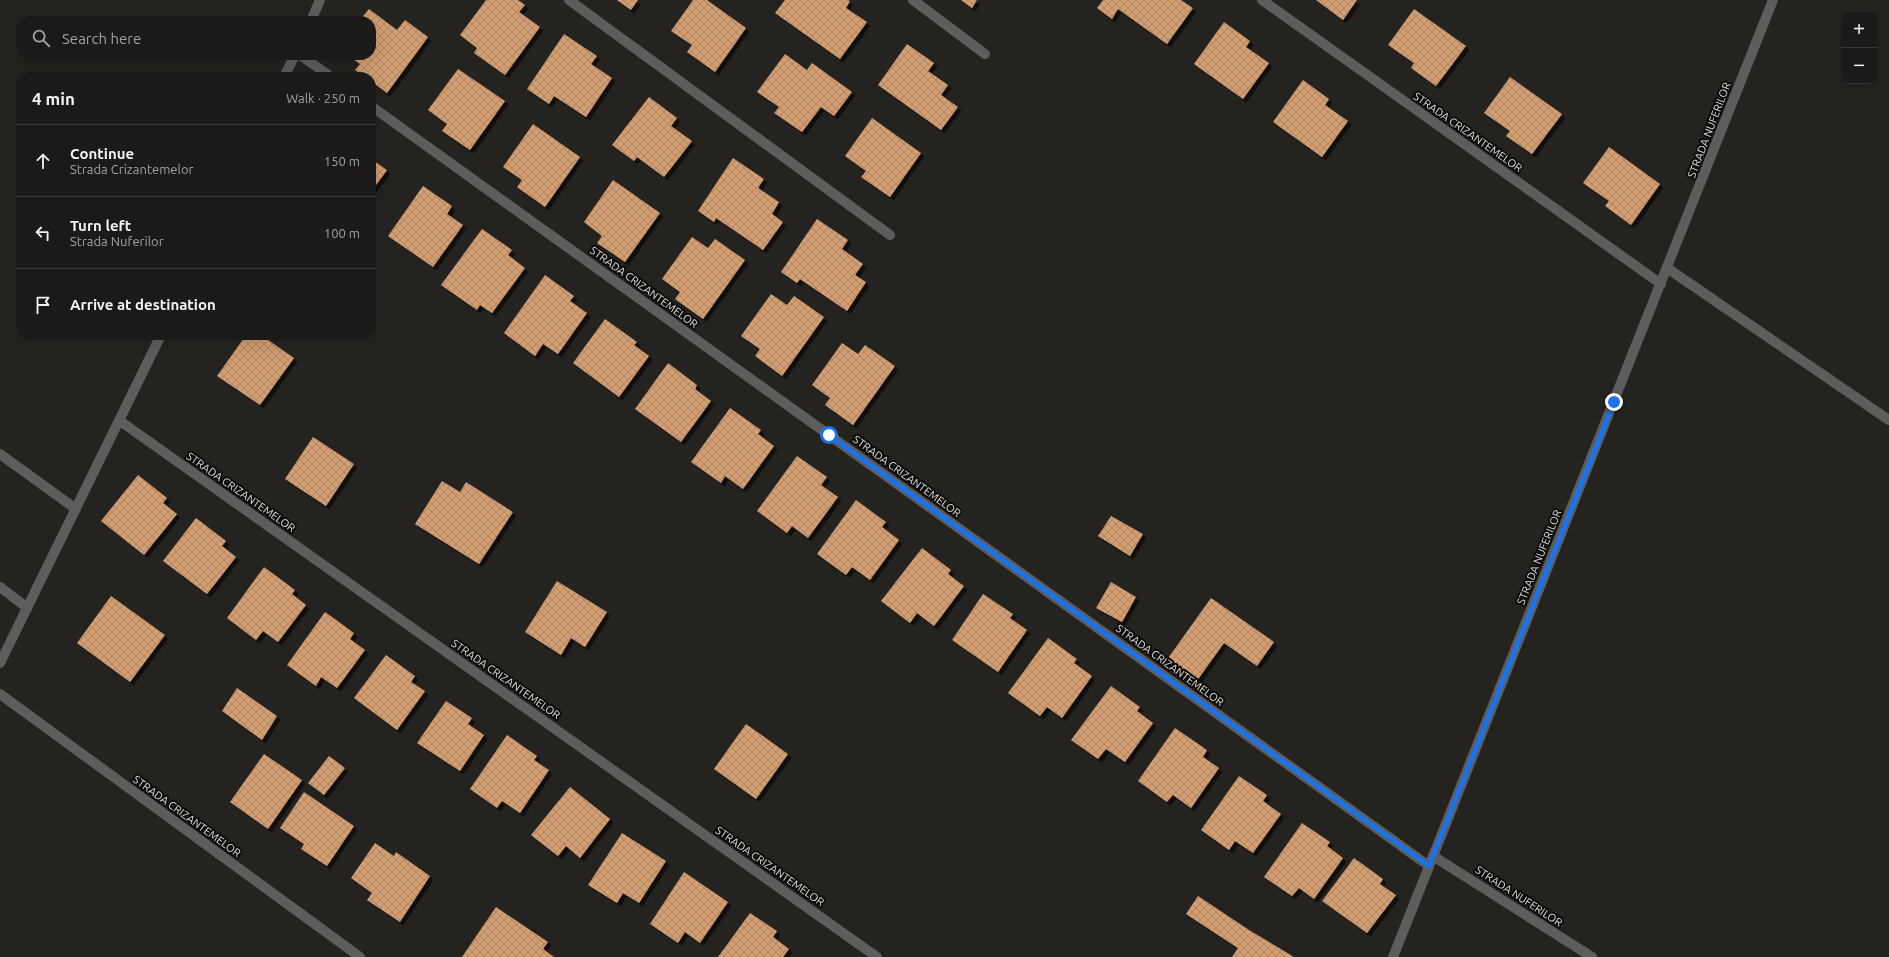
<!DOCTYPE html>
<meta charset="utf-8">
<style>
:root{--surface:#1c1a18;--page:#292725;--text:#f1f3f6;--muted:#a0a1a2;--line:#3a3837}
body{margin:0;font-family:Ubuntu,sans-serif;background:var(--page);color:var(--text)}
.controls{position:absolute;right:12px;top:12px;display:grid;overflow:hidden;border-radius:8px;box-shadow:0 4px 16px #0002}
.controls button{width:36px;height:36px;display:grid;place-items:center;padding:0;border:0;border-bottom:1px solid var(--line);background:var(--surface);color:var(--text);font:20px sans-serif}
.stop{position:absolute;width:12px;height:12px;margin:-9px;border:3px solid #1a73e8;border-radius:50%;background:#fff}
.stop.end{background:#1a73e8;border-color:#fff;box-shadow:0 1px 4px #0008}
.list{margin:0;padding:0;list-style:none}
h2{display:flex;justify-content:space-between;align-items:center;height:52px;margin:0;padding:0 16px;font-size:17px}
h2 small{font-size:13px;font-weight:400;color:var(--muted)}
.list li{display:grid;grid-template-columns:26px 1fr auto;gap:12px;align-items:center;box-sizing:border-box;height:72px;padding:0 16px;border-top:1px solid var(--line)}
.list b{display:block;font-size:15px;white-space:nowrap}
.list p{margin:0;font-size:13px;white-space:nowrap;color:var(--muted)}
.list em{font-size:13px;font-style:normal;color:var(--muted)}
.icon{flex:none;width:22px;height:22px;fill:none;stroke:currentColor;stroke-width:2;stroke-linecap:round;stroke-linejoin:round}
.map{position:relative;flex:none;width:1889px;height:957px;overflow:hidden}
.search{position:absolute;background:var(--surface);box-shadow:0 4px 16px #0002;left:16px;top:16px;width:360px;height:44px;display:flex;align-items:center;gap:10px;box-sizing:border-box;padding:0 14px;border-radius:16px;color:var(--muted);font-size:15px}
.panel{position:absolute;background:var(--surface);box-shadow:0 4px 16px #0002;left:16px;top:72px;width:360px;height:268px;border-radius:16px}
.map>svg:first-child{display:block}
.building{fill:url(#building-cross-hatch);filter:url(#shadow)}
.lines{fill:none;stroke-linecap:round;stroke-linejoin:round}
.minor{stroke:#5f5d5c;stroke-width:10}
.route{stroke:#1a73e8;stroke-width:5}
.labels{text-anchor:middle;stroke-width:4;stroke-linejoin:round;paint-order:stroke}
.street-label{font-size:11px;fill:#e0dedd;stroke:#0d0c0b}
</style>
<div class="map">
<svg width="1889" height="957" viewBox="0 0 1889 957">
<defs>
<pattern id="building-cross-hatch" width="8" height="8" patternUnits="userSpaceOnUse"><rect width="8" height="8" fill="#d29d71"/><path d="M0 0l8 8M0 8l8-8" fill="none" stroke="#ae8665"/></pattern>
<filter id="shadow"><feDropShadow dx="3.5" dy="3.5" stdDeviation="0" flood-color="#0009"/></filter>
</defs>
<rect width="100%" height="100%" fill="#252320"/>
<g class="building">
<path d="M486,0H518L525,5L519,12L540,27L505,75L474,53L477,48L460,35Z"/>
<path d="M617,0H638L631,10Z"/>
<path d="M693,0H707L746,28L715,72L687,52L692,45L671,31Z"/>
<path d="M785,0H848L850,1L846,8L867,22L840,59L775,13Z"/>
<path d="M961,0H977L972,8Z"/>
<path d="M1103,0H1181L1193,8L1167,44L1118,9L1112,19L1097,8Z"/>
<path d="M1316,0H1357L1343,20Z"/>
<path d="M369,9L397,30L405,20L428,37L387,93L371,81V77H365L355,70L360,64L347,55H371V21H359Z"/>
<path d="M1414,9L1466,46L1436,86L1411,68L1414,63L1388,45Z"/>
<path d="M1224,22L1250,41L1246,47L1269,63L1243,99L1194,64Z"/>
<path d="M564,34L597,56L591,64L612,78L586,117L554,96L549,104L527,89Z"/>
<path d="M907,44L934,63L928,71L948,85L941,95L958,107L941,130L878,85Z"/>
<path d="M785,54L807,70L812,63L852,92L834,116L821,107L802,132L774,113L779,107L757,92Z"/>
<path d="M458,69L505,101L470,150L442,131L447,124L428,110Z"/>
<path d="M1510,77L1562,114L1532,154L1506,136L1510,131L1484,113Z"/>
<path d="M1303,80L1329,99L1325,105L1348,121L1322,157L1273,122Z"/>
<path d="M649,97L677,118L671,126L692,141L664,177L637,157L634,161L612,145Z"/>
<path d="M872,118L921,153L890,197L861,177L866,171L845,156Z"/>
<path d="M533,124L580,157L545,207L517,187L522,180L503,167Z"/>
<path d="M1609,147L1660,184L1631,225L1605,206L1609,201L1583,183Z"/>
<path d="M733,158L764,179L758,188L779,202L772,214L783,222L763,250L716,218L714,222L698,211Z"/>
<path d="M371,159L387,170L371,192Z"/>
<path d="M613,180L660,213L625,262L597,243L602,236L584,222Z"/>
<path d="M423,186L452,206L447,214L463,225L433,267L388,236Z"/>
<path d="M817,219L848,240L842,249L863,264L855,275L866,282L847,311L800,279L797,283L781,272Z"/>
<path d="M482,229L512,250L508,255L525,268L492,313L480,305L477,310L441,285Z"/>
<path d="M692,237L708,248L715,239L745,260L703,319L675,299L680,292L662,279Z"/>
<path d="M545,275L574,296L570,301L587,313L558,354L543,344L535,356L504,333Z"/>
<path d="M771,294L787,305L794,296L824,317L782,376L755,356L760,349L741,336Z"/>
<path d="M605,319L637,342L634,345L649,356L619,397L573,363Z"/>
<path d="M246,335H261L294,358L260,405L217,376Z"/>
<path d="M842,343L858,354L865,345L895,366L853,425L825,405L830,398L812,385Z"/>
<path d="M668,363L697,385L695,389L711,401L681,442L635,409Z"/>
<path d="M730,408L761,430L758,434L774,446L743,489L725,476L721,483L691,462Z"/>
<path d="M313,437L354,464L326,506L285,479Z"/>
<path d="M797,456L827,477L821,485L838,497L808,538L792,526L787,533L757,511Z"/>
<path d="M138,475L167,498L163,503L177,514L144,555L101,521Z"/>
<path d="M442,481L460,492L466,482L513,512L479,564L415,524Z"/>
<path d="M856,500L886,522L882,527L899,540L870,580L852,567L846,575L817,554Z"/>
<path d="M1111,516L1143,534L1130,556L1098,536Z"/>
<path d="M196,518L226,541L222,546L236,557L207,594L163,561Z"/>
<path d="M922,548L951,570L948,574L964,586L934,626L917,613L910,623L881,601Z"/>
<path d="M264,567L295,590L292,594L306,605L278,642L263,631L256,640L227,618Z"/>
<path d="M557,581L607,612L585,647L571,638L561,655L525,632Z"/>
<path d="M1111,582L1136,597L1122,622L1096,608Z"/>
<path d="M983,594L1013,614L1010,618L1027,630L998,672L952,640Z"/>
<path d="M111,596L165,635L130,682L77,643Z"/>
<path d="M1211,598L1274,642L1257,666L1224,643L1196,682L1166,661Z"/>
<path d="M325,612L354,633L350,639L365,650L337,688L321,677L316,686L287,665Z"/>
<path d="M1048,638L1077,659L1074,663L1092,676L1062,718L1047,707L1040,716L1008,693Z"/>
<path d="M386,655L415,676L411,682L425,691L397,730L354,698Z"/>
<path d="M1111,686L1140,707L1137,711L1153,723L1125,762L1106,749L1098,759L1071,740Z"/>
<path d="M237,688L277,716L262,740L222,711Z"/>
<path d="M446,701L472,718L468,724L484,735L460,771L417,743Z"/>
<path d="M746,724L788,754L756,799L714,769Z"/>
<path d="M1175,728L1207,750L1203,757L1219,768L1191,808L1173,795L1167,802L1138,781Z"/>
<path d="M507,735L537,756L534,760L549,770L520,813L502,801L497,808L470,789Z"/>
<path d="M264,754L302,780L268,829L230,802Z"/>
<path d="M329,756L345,768L324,795L308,783Z"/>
<path d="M1239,776L1267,795L1263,801L1281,814L1253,853L1235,841L1229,850L1201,830Z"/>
<path d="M570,787L610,819L580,858L566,846L558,856L531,835Z"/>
<path d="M304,792L354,826L327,866L301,849L304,844L280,828Z"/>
<path d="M1302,823L1330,842L1327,846L1343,858L1314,899L1299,888L1292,896L1264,877Z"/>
<path d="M622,833L666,861L639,903L623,893L617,903L588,885Z"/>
<path d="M375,843L394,856L396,852L430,876L400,922L367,900L372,893L351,878Z"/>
<path d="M1354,858L1383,879L1380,884L1396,895L1367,933L1322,901Z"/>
<path d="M684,872L728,902L700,943L685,932L678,943L650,924Z"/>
<path d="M1198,896L1249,930L1294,957H1232L1238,948L1186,914Z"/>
<path d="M496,907L548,942L543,949L554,957H462Z"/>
<path d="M750,913L777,931L773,937L789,949L783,957H718Z"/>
</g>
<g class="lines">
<g class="minor">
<path d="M569,0L890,235"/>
<path d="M913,0L985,54"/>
<path d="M1262,0L1661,284"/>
<path d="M311,21L320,0"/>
<path d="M300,55L331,77"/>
<path d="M284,77L295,55"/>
<path d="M371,106L1429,866"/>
<path d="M1667,268L1889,420"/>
<path d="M120,421L877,957"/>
<path d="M0,454L76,509"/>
<path d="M0,587L26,607"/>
<path d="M0,663L161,335"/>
<path d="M0,694L360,957"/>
<path d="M1433,856L1592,957"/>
<path d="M1393,957L1773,0"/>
</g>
</g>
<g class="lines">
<path class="route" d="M829,435L1429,866L1614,402"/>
</g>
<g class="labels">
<g class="street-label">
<text transform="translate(1709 130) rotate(-69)" y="4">STRADA NUFERILOR</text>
<text transform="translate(1468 132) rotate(35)" y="4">STRADA CRIZANTEMELOR</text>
<text transform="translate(644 287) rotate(36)" y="4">STRADA CRIZANTEMELOR</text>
<text transform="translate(907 476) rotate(36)" y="4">STRADA CRIZANTEMELOR</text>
<text transform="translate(241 492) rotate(35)" y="4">STRADA CRIZANTEMELOR</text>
<text transform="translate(1539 557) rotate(-68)" y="4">STRADA NUFERILOR</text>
<text transform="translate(1170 665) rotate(36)" y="4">STRADA CRIZANTEMELOR</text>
<text transform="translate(506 679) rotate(35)" y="4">STRADA CRIZANTEMELOR</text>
<text transform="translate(187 816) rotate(36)" y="4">STRADA CRIZANTEMELOR</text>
<text transform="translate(770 866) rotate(35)" y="4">STRADA CRIZANTEMELOR</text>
<text transform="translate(1519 896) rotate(33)" y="4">STRADA NUFERILOR</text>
</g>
</g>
</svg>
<div class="controls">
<button>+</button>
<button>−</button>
</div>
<div class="stop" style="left:829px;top:435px"></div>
<div class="stop end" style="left:1614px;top:402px"></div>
<div class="search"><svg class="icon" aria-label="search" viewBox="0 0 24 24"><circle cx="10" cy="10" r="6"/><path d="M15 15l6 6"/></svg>Search here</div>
<section class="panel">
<h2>4 min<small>Walk · 250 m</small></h2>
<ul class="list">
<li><svg class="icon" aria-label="ahead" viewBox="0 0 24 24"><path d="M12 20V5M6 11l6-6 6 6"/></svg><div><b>Continue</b><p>Strada Crizantemelor</p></div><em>150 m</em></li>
<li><svg class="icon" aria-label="left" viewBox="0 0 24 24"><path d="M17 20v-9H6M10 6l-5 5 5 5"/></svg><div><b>Turn left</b><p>Strada Nuferilor</p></div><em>100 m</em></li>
<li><svg class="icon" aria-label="arrive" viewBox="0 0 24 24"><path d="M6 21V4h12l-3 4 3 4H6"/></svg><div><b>Arrive at destination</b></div></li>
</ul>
</section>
</div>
